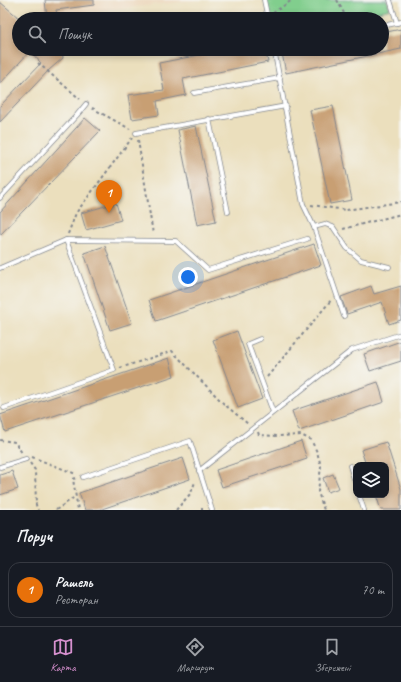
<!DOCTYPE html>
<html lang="uk">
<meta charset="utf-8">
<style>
:root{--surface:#171b24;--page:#20242c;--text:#f1f3f6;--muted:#9ea1a6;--line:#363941;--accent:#d690ce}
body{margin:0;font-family:Caveat,sans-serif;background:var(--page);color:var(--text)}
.controls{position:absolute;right:12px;bottom:12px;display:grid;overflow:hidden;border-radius:8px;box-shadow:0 2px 6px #0003}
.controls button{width:36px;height:36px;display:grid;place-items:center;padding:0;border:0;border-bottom:1px solid var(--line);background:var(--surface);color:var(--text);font:20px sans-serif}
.you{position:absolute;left:188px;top:277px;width:14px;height:14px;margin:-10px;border:3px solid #fff;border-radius:50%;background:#1a73e8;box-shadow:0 0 0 6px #1a73e833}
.badge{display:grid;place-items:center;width:26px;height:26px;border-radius:50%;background:var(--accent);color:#fff;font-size:13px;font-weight:700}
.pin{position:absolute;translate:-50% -33px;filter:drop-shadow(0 1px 2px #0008)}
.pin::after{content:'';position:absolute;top:21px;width:14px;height:12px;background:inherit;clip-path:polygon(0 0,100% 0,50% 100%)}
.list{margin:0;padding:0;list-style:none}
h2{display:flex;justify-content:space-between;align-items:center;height:52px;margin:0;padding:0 16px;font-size:17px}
h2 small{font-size:13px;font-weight:400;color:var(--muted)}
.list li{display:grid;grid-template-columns:26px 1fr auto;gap:12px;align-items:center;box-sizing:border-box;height:56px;margin:0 8px 8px;padding:0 8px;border:1px solid var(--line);border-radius:12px}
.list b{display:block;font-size:15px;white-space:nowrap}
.list p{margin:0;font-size:13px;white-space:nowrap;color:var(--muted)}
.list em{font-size:13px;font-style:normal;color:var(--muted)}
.icon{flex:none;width:22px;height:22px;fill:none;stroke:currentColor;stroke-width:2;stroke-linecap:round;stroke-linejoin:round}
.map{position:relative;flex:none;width:401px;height:510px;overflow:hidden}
.search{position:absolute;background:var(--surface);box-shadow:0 2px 6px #0003;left:12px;right:12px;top:12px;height:44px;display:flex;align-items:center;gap:10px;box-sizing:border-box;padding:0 14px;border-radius:22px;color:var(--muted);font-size:15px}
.sheet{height:116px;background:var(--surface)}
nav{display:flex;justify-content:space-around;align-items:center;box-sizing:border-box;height:56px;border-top:1px solid var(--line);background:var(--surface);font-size:11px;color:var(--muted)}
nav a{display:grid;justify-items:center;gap:2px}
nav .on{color:var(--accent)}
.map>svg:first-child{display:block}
.built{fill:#edd7bb}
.green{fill:#81ce8d;stroke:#4e7e76}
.building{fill:#c89f73}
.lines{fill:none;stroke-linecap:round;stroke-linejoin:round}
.lane-casing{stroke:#83878e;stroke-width:5.5}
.path{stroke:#83878e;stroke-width:2;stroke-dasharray:3 3;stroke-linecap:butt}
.lane{stroke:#fff;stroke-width:4}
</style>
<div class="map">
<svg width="401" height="510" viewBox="0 0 401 510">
<rect width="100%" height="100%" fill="#f6f6f2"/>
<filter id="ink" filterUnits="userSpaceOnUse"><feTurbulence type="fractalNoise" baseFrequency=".025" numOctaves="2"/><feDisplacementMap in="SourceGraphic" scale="8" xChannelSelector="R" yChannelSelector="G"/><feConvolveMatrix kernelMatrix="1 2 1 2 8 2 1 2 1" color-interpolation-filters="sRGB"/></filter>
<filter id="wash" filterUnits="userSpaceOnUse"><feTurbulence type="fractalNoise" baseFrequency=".012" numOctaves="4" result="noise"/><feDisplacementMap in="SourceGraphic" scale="16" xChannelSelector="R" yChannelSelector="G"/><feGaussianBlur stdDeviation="0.9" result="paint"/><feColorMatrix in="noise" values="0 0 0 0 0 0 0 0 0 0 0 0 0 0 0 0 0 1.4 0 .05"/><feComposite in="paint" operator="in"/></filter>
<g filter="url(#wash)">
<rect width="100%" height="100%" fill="#ebdfbd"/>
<path class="built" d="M42,0H198L44,17Z"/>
<path class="green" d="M266,0H387L390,9L365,15V19H270Z"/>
<g id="blocks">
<g class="building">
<path d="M45,0H94V5L56,10L58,19H47Z"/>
<path d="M0,2L19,18V49H62L63,58L49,70L0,122V106L41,63L30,51L0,84Z"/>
<path d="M401,29V49L286,73L282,53L302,49H382V33Z"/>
<path d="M230,49H265L268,62L183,79L186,95L157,101L159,115L132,119L128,95L164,90L159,63Z"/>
<path d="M333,106L352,200L330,204L310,110Z"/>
<path d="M85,118L100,131L0,235V212Z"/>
<path d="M196,126L216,221L197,225L178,130Z"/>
<path d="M116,203L121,220L86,230L81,213Z"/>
<path d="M314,244L321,265L156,321L149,300Z"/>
<path d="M105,246L132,323L110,330L84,253Z"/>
<path d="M371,286L374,294L401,286V320L389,324L382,302L347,314L341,297Z"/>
<path d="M237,331L262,399L238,408L213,340Z"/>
<path d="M401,341V361L370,371L364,354Z"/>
<path d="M169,358L174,376L5,432L0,415Z"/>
<path d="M378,382L384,402L299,431L292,411Z"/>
<path d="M301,441L307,459L222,487L216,470Z"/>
<path d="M386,442L401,489V510H381L376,495H386V465H366L361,450Z"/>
<path d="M183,458L190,479L99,510H85L79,493Z"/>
<path d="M12,471L18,489L0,495V475Z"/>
<path d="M333,474L339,488L328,492L323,478Z"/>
</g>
</g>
</g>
<g filter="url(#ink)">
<use href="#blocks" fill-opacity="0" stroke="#83878e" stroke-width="1"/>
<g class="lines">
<defs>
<g id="lane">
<path d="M264,0L268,19"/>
<path d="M390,0L397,23"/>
<path d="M382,26L401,22"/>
<path d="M274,49L303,204L314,227L344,316"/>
<path d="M194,93L280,78"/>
<path d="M209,119L228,212"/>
<path d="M136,133L286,106"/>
<path d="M0,198L77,115L86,104"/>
<path d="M314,227L325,224L333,227L347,248L361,260L389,267"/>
<path d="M66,240L176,241L208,270L307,239"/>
<path d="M0,268L66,240L114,370L4,408"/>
<path d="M260,339L248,344L273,412"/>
<path d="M350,466L356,485"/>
<path d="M0,467L26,459"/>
<path d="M199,471L352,350L401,334"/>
<path d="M83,477L190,441L212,510"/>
<path d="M359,495L364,510"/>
</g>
</defs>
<use href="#lane" class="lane-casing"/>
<g class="path">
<path d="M337,0L347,19"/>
<path d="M273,13L292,0"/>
<path d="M38,63L80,99"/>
<path d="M92,108L130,129"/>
<path d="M138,140L153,234"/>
<path d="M311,205L346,210L401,202"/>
<path d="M343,229L401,214"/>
<path d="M68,234L76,213L132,138"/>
<path d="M120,368L172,351L224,404L248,424"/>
<path d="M267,377L332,299"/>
<path d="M258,432L259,435L277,436L301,435L311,440L317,452L321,466L318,492L324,510"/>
<path d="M0,440L15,442L22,453"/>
<path d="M32,457L76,474"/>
<path d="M30,463L35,470L36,505L38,510"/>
<path d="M76,478L73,479L78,510"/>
<path d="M56,510L76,496"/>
<path d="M176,510L191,493L195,482"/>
<path d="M202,510V504"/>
</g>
<use href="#lane" class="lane"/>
</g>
</g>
</svg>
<div class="controls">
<button><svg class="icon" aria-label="layers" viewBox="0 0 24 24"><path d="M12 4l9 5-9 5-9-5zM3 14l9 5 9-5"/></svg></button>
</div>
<div class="you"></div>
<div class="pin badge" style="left:109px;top:213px;background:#e8710a">1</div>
<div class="search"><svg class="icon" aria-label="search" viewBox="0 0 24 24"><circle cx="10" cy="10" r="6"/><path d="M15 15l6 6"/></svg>Пошук</div>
</div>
<section class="sheet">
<h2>Поруч<small></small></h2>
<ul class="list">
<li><span class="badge" style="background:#e8710a">1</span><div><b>Рашель</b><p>Ресторан</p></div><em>70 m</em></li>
</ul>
</section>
<nav>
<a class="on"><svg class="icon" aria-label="map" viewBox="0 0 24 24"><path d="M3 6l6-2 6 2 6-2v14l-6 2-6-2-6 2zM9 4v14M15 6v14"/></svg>Карта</a>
<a><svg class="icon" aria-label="directions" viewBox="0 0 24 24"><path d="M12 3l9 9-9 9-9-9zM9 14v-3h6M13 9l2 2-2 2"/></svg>Маршрут</a>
<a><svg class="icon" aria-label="saved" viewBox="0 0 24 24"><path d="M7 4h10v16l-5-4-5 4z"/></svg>Збережені</a>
</nav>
